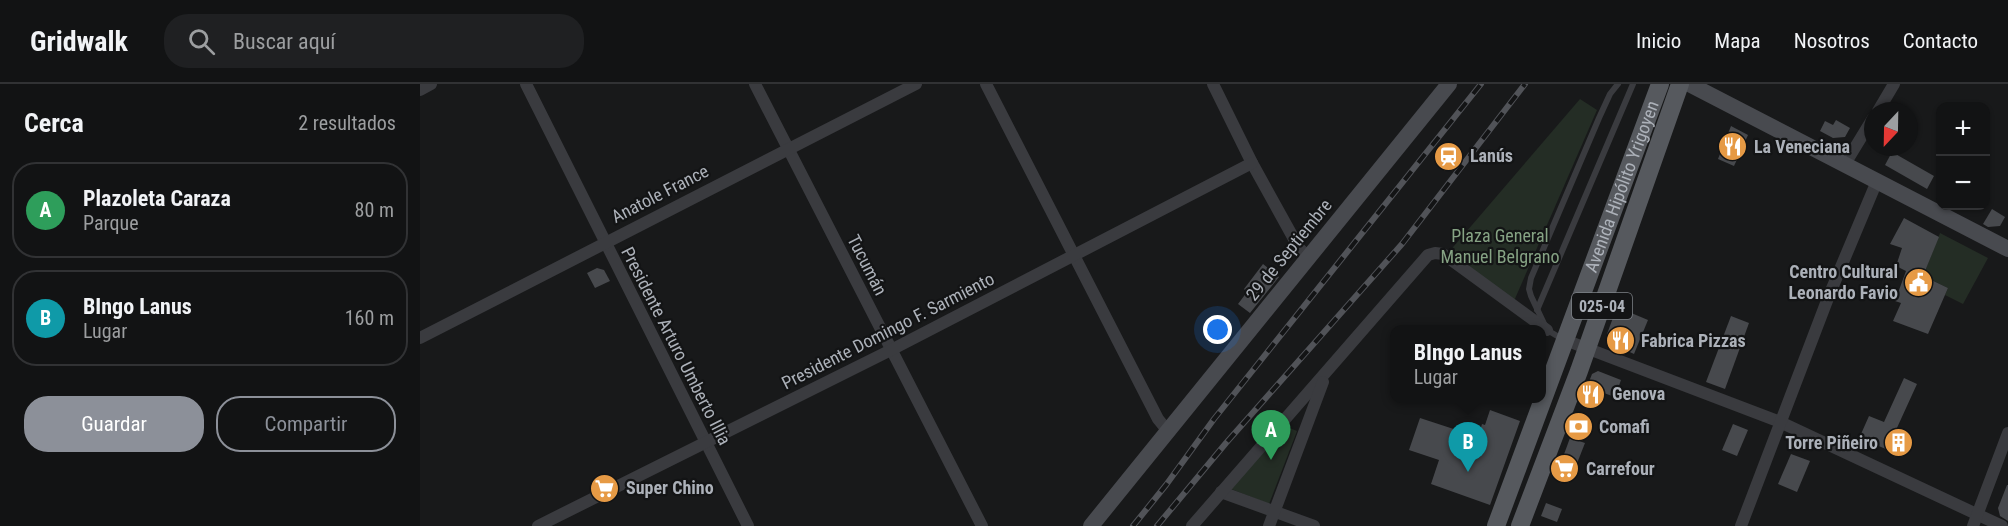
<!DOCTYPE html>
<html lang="es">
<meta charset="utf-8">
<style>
:root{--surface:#121314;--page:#1f2022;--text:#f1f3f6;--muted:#9c9ea0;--line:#313234;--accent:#8c9099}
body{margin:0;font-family:"Roboto Condensed",sans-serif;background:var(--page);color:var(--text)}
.controls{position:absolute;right:18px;top:18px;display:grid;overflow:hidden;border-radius:12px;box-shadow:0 2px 4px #0004}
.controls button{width:54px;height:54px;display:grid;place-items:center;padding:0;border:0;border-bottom:2px solid var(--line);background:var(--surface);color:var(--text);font:30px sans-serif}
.compass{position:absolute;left:1444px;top:18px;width:54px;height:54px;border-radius:50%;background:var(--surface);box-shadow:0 2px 4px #0004;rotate:202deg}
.you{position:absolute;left:798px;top:246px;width:21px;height:21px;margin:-15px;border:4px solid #fff;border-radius:50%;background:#1a73e8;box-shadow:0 0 0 9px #1a73e833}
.badge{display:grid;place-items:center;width:39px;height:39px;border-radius:50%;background:var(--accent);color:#fff;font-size:20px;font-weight:700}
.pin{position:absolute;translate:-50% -50px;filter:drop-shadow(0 2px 3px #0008)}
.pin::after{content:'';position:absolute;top:32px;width:21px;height:18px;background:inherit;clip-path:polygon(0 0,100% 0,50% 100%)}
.popup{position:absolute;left:970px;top:241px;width:156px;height:78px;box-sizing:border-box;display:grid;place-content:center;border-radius:12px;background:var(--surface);filter:drop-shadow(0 2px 4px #0005);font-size:20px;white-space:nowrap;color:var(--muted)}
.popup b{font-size:22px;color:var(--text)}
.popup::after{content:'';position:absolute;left:50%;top:100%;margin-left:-12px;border:12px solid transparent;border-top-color:var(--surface)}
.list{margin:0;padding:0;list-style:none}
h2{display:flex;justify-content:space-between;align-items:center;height:78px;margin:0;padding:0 24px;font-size:26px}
h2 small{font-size:20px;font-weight:400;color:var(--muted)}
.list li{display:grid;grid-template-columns:39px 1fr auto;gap:18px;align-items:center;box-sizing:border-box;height:96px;margin:0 12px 12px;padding:0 12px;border:2px solid var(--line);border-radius:24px}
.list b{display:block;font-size:22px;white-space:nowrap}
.list p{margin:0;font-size:20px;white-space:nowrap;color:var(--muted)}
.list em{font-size:20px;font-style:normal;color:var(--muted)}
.actions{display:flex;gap:12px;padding:18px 24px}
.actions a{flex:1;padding:14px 0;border:2px solid var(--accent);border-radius:24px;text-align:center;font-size:21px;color:var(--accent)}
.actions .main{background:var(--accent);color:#fff}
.icon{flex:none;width:33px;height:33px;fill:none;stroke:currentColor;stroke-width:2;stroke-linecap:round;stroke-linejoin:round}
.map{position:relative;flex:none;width:1588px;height:442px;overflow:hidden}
header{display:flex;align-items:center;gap:36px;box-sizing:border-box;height:84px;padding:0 30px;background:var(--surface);border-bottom:2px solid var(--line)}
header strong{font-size:28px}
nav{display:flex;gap:33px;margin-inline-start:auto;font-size:21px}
.search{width:420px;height:54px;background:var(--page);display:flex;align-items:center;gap:15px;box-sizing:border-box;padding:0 21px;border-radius:24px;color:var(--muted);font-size:22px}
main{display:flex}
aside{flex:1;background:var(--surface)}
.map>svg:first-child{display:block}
.green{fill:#242d25}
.building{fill:#47494d}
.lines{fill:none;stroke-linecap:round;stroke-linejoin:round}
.lane{stroke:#3a3b3f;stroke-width:6}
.street{stroke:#3a3b3f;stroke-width:12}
.secondary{stroke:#484a4f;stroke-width:16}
.primary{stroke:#56595e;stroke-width:18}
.rail-casing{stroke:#515358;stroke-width:6}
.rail{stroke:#131415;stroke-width:4;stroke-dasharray:11;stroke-linecap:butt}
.labels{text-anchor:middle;stroke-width:4.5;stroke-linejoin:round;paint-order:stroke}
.shield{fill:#131415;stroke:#7e8288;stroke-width:1.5}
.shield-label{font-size:16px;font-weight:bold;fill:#acb1b9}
.poi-label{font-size:18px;font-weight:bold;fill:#acb1b9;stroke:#131415;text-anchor:start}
.street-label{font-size:18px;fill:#acb1b9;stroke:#131415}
.park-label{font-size:18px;fill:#86a384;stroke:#131415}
</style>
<header>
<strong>Gridwalk</strong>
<div class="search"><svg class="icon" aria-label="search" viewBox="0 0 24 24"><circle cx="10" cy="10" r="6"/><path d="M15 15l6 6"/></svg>Buscar aquí</div>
<nav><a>Inicio</a><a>Mapa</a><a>Nosotros</a><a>Contacto</a></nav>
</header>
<main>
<aside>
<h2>Cerca<small>2 resultados</small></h2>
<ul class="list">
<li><span class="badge" style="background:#2e9e5b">A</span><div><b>Plazoleta Caraza</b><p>Parque</p></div><em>80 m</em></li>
<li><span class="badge" style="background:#0f9aa8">B</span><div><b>BIngo Lanus</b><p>Lugar</p></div><em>160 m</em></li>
</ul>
<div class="actions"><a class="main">Guardar</a><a>Compartir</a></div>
</aside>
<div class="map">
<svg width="1588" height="442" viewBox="0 0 1588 442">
<rect width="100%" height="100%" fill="#18191a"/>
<g class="green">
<path d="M1160,15L1177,26L1094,217L1028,169Z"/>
<path d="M1520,149L1568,174L1543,220L1525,211L1528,204L1503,192Z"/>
<path d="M865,342L877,347L849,420L811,405Z"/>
</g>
<g class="building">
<path d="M1416,36L1430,44L1425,53L1413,54L1400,47L1405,37L1413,41Z"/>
<path d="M1311,42L1328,51L1314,82L1298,75Z"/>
<path d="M1472,68L1514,92L1507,105L1465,81Z"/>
<path d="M1572,125L1585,133L1580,142L1568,143L1563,140Z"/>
<path d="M1484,134L1519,153L1503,192L1528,204L1508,250L1473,237L1481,219L1475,217L1486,187L1476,182L1482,164L1470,160Z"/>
<path d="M843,180L859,193L830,229L818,220L827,208L824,205Z"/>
<path d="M177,184L184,186L190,197L175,204L167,189Z"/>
<path d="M1197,223L1228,236L1214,270L1193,260L1187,250Z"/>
<path d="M1311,232L1329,239L1305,305L1286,298Z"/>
<path d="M1178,287L1201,296L1195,313L1167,303L1172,290Z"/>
<path d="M1484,294L1497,300L1476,346L1490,353L1482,372L1454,360L1451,365L1437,359L1449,332L1464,338Z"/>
<path d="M1070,326L1100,337L1070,421L1011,400L1019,376L989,366L1000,334L1058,353L1062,340L1065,341Z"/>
<path d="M1313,340L1328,346L1317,372L1302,366Z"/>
<path d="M1150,354L1165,359L1154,387L1140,381Z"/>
<path d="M1371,370L1390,377L1377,408L1358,400Z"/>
<path d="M1587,401H1588V437L1580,432L1578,424Z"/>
<path d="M1126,419L1142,425L1137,438L1121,432Z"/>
</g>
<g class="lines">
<g class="lane">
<path d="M1117,226L1213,0"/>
<path d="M1144,256L1127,246L1111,212L1109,205L1111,194L1179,34L1190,10L1198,0"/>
</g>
<g class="street">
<path d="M106,0L328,442"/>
<path d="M335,0L562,442"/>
<path d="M566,0L738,335L747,346"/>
<path d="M793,0L832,79L879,164L888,173"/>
<path d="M0,6L11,0"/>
<path d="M1458,27L1474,0"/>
<path d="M1425,80L1453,34"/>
<path d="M0,254L496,0"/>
<path d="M1145,256L1360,338L1582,442"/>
<path d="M801,408L894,442"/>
<path d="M118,442L471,266L832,79"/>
<path d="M772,442L1008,171L1015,169L1023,170L1127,246"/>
<path d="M849,442L903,298"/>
<path d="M1321,442L1408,214L1457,97"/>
<path d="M1553,442L1588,349"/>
</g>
<g class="secondary">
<path d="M1269,0L1588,165"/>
<path d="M671,442L1029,0"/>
</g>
<g class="primary">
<path id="s1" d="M1076,442L1240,0"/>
<path d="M1100,442L1159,287L1260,0"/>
</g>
<defs>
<g id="rail">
<path d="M713,442L746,401L794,335L1061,0"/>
<path d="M737,442L806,359L982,160L1105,0"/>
</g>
</defs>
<use href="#rail" class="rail-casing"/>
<use href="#rail" class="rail"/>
</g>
<defs>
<symbol id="restaurant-disc" viewBox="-11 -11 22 22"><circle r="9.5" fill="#e69a45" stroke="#131415"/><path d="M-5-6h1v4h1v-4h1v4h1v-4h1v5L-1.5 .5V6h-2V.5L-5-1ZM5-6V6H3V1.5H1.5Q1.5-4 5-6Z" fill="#fff"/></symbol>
<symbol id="station-disc" viewBox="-11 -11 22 22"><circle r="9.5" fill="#e69a45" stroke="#131415"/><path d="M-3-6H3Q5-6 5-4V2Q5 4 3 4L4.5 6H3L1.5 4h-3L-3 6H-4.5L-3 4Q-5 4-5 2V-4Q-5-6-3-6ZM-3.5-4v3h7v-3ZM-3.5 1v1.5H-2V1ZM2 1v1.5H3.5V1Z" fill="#fff"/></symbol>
<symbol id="civic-disc" viewBox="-11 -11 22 22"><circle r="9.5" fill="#e69a45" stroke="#131415"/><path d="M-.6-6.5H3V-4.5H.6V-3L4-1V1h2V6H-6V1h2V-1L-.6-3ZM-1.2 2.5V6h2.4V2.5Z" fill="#fff"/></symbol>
<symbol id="bank-disc" viewBox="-11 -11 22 22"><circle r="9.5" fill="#e69a45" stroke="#131415"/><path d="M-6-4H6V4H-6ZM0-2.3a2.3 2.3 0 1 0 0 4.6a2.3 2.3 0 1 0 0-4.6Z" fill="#fff"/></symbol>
<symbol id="building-disc" viewBox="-11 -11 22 22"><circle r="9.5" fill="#e69a45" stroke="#131415"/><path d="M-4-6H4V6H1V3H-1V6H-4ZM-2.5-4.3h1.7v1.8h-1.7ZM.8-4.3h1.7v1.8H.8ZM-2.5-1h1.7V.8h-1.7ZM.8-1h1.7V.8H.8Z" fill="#fff"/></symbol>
<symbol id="supermarket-disc" viewBox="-11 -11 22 22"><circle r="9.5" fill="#e69a45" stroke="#131415"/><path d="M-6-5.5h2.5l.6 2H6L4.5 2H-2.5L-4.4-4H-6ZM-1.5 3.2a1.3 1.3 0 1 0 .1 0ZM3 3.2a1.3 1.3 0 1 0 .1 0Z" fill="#fff"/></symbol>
</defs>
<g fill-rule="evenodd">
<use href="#restaurant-disc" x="1296" y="46" width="33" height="33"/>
<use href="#station-disc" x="1012" y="56" width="33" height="33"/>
<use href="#civic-disc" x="1482" y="182" width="33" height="33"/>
<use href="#restaurant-disc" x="1184" y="240" width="33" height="33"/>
<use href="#restaurant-disc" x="1154" y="294" width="33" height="33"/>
<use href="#bank-disc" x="1142" y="326" width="33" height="33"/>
<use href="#building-disc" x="1462" y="342" width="33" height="33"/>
<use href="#supermarket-disc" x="1128" y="368" width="33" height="33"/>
<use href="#supermarket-disc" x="168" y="388" width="33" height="33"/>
</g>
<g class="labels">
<rect class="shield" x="1152" y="209" width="60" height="26" rx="4.5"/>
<g class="shield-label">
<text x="1182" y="228">025-04</text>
</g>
<g class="poi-label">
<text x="1334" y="69">La Veneciana</text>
<text x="1050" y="78">Lanús</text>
<text x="1478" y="194" text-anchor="end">Centro Cultural<tspan x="1478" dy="21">Leonardo Favio</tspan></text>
<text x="1221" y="263">Fabrica Pizzas</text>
<text x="1192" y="316">Genova</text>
<text x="1179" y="349">Comafi</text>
<text x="1458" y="365" text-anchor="end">Torre Piñeiro</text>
<text x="1166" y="391">Carrefour</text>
<text x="206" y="410">Super Chino</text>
</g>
<g class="street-label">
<text dy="6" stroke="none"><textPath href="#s1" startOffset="362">Avenida Hipólito Yrigoyen</textPath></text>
<text transform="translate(240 110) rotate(-27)" y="6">Anatole France</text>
<text transform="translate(869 166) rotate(-51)" y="6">29 de Septiembre</text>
<text transform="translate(447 181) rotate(63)" y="6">Tucumán</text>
<text transform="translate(468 247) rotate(-27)" y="6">Presidente Domingo F. Sarmiento</text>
<text transform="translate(256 262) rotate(63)" y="6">Presidente Arturo Umberto Illia</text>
</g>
<g class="park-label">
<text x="1080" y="158">Plaza General<tspan x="1080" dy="21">Manuel Belgrano</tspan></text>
</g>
</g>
</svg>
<div class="controls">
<button>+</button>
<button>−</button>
</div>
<svg class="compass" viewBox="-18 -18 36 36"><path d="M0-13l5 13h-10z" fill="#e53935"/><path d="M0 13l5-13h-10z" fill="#9c9ea0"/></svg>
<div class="you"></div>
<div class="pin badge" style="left:851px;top:376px;background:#2e9e5b">A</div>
<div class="pin badge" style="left:1048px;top:388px;background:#0f9aa8">B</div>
<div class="popup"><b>BIngo Lanus</b>Lugar</div>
</div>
</main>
